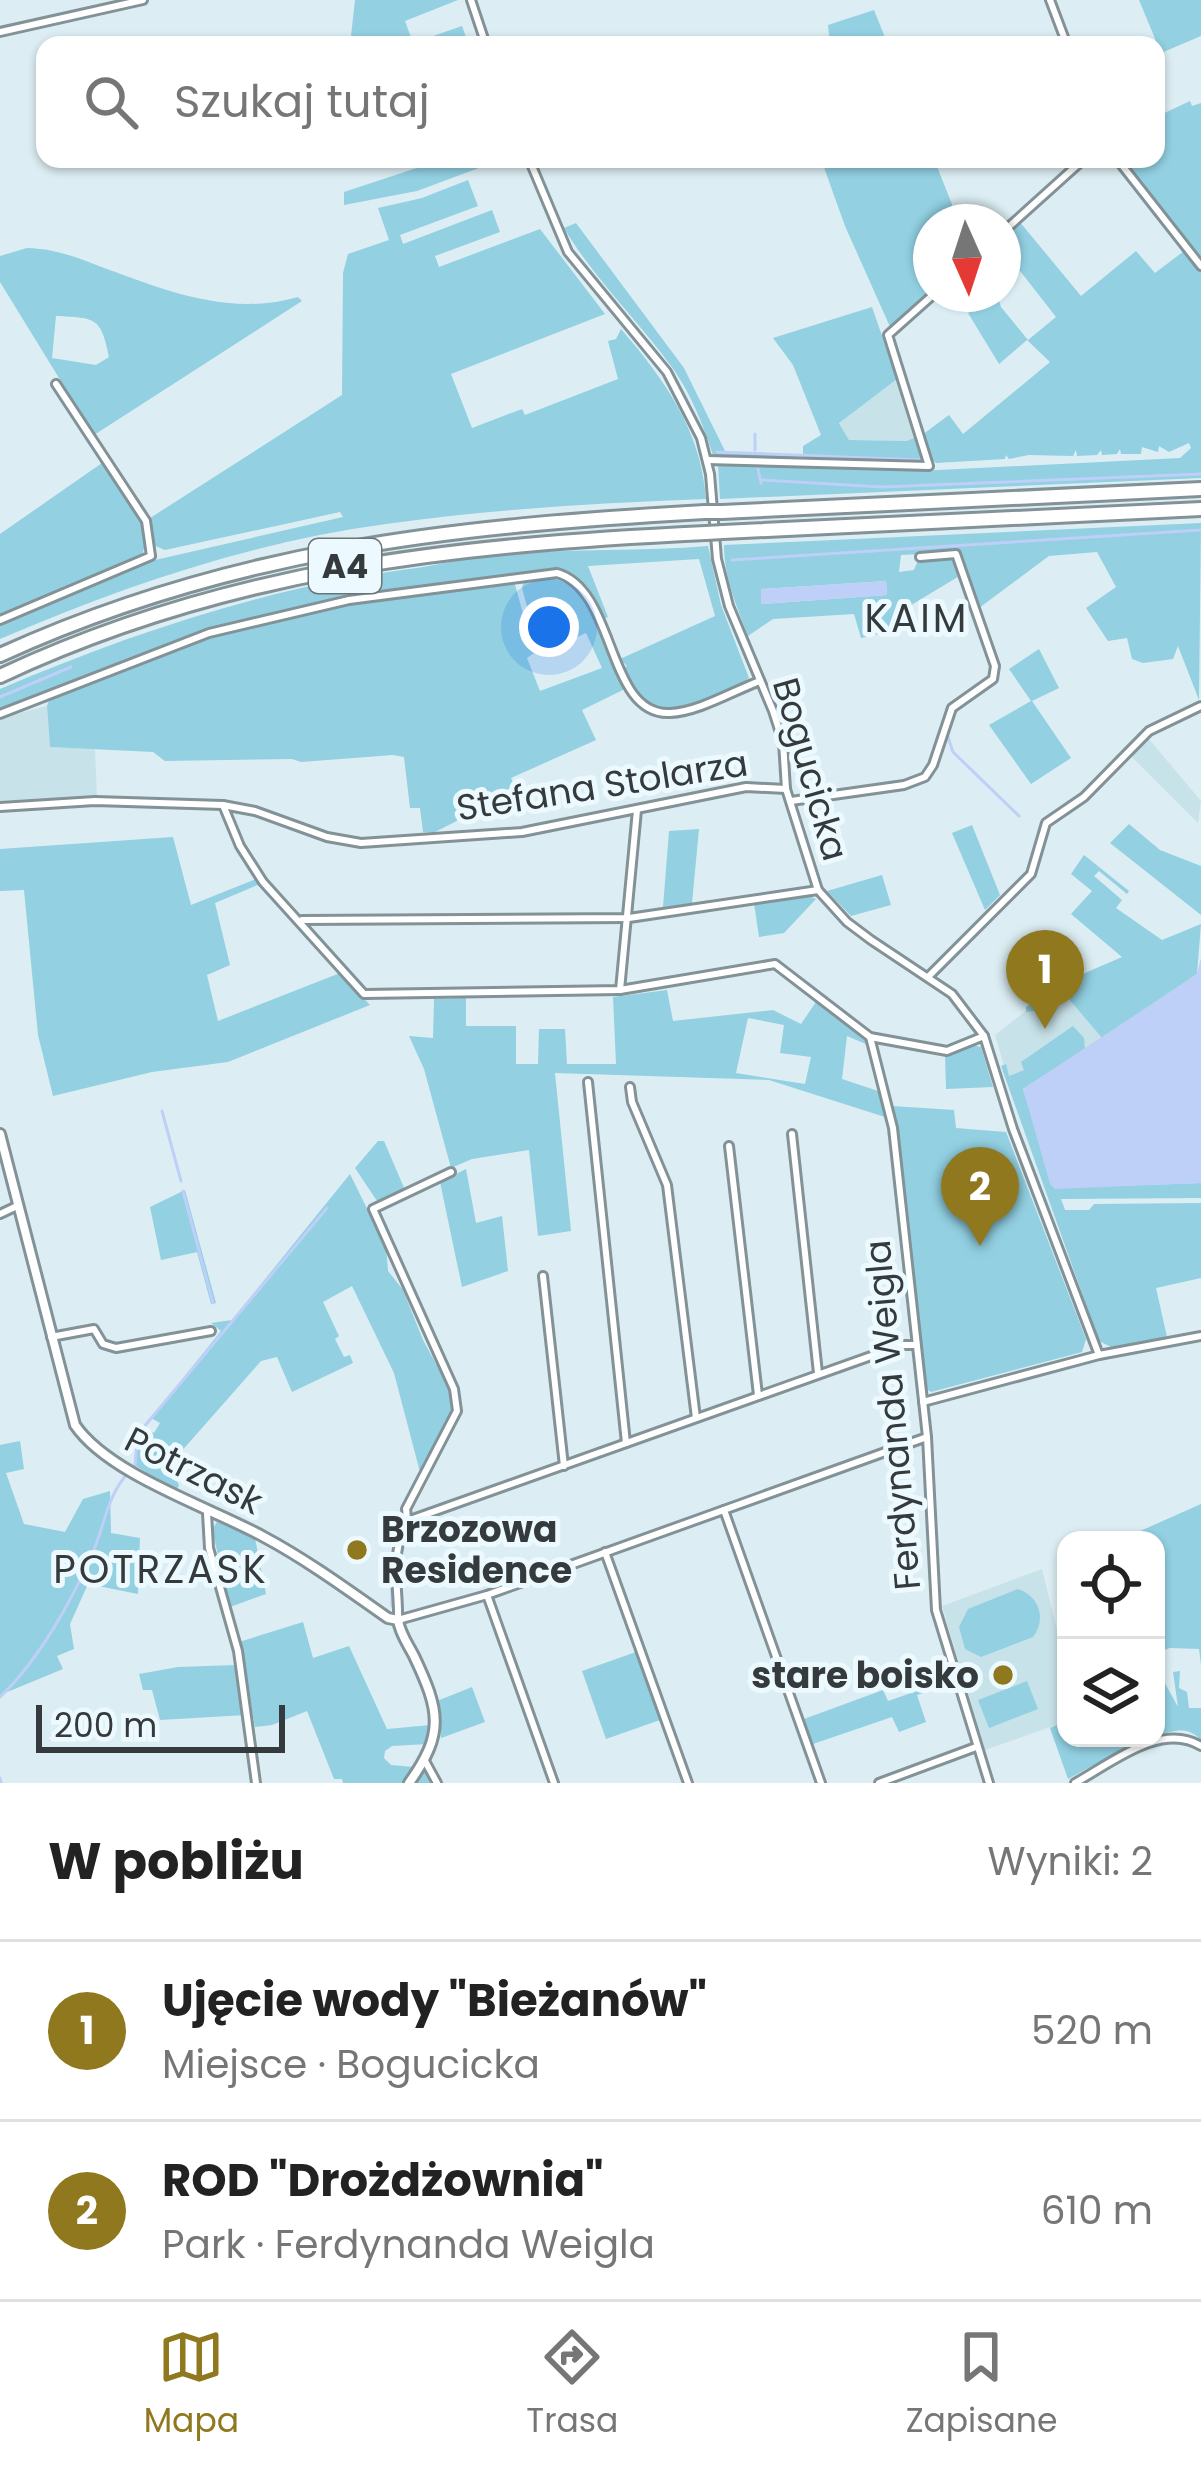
<!DOCTYPE html>
<html lang="pl">
<meta charset="utf-8">
<style>
:root{--surface:#fff;--page:#f6f6f6;--text:#222;--muted:#767676;--line:#e0e0e0;--accent:#8f781e}
body{margin:0;font-family:Poppins,sans-serif;background:var(--page);color:var(--text)}
.controls{position:absolute;right:36px;bottom:36px;display:grid;overflow:hidden;border-radius:24px;box-shadow:0 3px 9px #0004}
.controls button{width:108px;height:108px;display:grid;place-items:center;padding:0;border:0;border-bottom:3px solid var(--line);background:var(--surface);color:var(--text);font:60px sans-serif}
.compass{position:absolute;left:913px;top:204px;width:108px;height:108px;border-radius:50%;background:var(--surface);box-shadow:0 3px 9px #0004;rotate:177deg}
.scale{position:absolute;left:36px;bottom:30px;width:249px;box-sizing:border-box;padding-left:12px;border:6px solid #353b3d;border-top:0;font-size:33px;line-height:42px;white-space:nowrap;color:#353b3d;-webkit-text-stroke:9px #ecfaff;paint-order:stroke}
.you{position:absolute;left:549px;top:627px;width:42px;height:42px;margin:-30px;border:9px solid #fff;border-radius:50%;background:#1a73e8;box-shadow:0 0 0 18px #1a73e833}
.badge{display:grid;place-items:center;width:78px;height:78px;border-radius:50%;background:var(--accent);color:#fff;font-size:39px;font-weight:700}
.pin{position:absolute;translate:-50% -99px;filter:drop-shadow(0 3px 6px #0008)}
.pin::after{content:'';position:absolute;top:63px;width:42px;height:36px;background:inherit;clip-path:polygon(0 0,100% 0,50% 100%)}
.list{margin:0;padding:0;list-style:none}
h2{display:flex;justify-content:space-between;align-items:center;height:156px;margin:0;padding:0 48px;font-size:51px}
h2 small{font-size:39px;font-weight:400;color:var(--muted)}
.list li{display:grid;grid-template-columns:78px 1fr auto;gap:36px;align-items:center;box-sizing:border-box;height:180px;padding:0 48px;border-top:3px solid var(--line)}
.list b{display:block;font-size:45px;white-space:nowrap}
.list p{margin:0;font-size:39px;white-space:nowrap;color:var(--muted)}
.list em{font-size:39px;font-style:normal;color:var(--muted)}
.icon{flex:none;width:66px;height:66px;fill:none;stroke:currentColor;stroke-width:2;stroke-linecap:round;stroke-linejoin:round}
.map{position:relative;flex:none;width:1201px;height:1783px;overflow:hidden}
.search{position:absolute;background:var(--surface);box-shadow:0 3px 9px #0004;left:36px;right:36px;top:36px;height:132px;display:flex;align-items:center;gap:30px;box-sizing:border-box;padding:0 42px;border-radius:24px;color:var(--muted);font-size:45px}
.sheet{height:516px;background:var(--surface)}
nav{display:flex;justify-content:space-around;align-items:center;box-sizing:border-box;height:168px;border-top:3px solid var(--line);background:var(--surface);font-size:33px;color:var(--muted)}
nav a{display:grid;justify-items:center;gap:6px}
nav .on{color:var(--accent)}
.map>svg:first-child{display:block}
.built{fill:#c8e2e9}
.green{fill:#92d0e2;fill-rule:evenodd}
.water{fill:#becff8}
.lines{fill:none;stroke-linecap:round;stroke-linejoin:round}
.stream{stroke:#becff8;stroke-width:3}
.minor-casing{stroke:#829297;stroke-width:12}
.tertiary-casing{stroke:#829297;stroke-width:14}
.motorway-casing{stroke:#829297;stroke-width:18}
.minor{stroke:#fff;stroke-width:6}
.tertiary{stroke:#fff;stroke-width:8}
.motorway{stroke:#fff;stroke-width:12}
.motorway-bridge-casing{stroke:#829297;stroke-width:18;stroke-linecap:butt}
.motorway-bridge{stroke:#fff;stroke-width:12}
.poi-dot{fill:#8f781e;stroke:#ecfaff;stroke-width:4.5}
.labels{text-anchor:middle;stroke-width:10;stroke-linejoin:round;paint-order:stroke}
.shield{fill:#ecfaff;stroke:#6c7477;stroke-width:3}
.shield-label{font-size:33px;font-weight:bold;fill:#353b3d}
.street-label{font-size:36px;fill:#353b3d;stroke:#ecfaff}
.poi-label{font-size:36px;font-weight:bold;fill:#353b3d;stroke:#ecfaff;text-anchor:start}
.neighbourhood-label{font-size:39px;letter-spacing:3px;fill:#353b3d;stroke:#ecfaff}
</style>
<div class="map">
<svg width="1201" height="1783" viewBox="0 0 1201 1783">
<rect width="100%" height="100%" fill="#dceef3"/>
<g class="built">
<path d="M897,379L918,436L907,441L849,440L839,422Z"/>
<path d="M47,706L50,747L95,749L97,796L0,801V718Z"/>
<path d="M1148,738L1201,801L1198,823L1130,755Z"/>
<path d="M1058,986L1102,1038L1012,1093L995,1035Z"/>
<path d="M1042,1569L1061,1646H1066V1704L1060,1707L1059,1724L985,1750L942,1606Z"/>
</g>
<g class="green">
<path d="M355,0H458L405,21L413,43L462,26L469,45H350Z"/>
<path d="M1139,0H1201V36L1161,53Z"/>
<path d="M874,10L888,45H830L828,25Z"/>
<path d="M1190,101L1192,106L1201,103V478L720,499L718,464L918,471L1180,458L1191,448L1189,443L1169,452L1159,446L1158,452L1142,447L1141,454H1121L1120,449L1117,454L1102,455L1101,450L1097,455L1077,456L1076,450L1073,456L1029,455L1009,459L1006,455L1005,459L936,463L930,458L922,435L949,415L963,434L1050,362L1027,340L999,364L968,313L997,295L1001,307L1028,340L1056,317L1003,249V235L1019,221L1081,296L1136,251L1155,273L1188,248L1123,159H1156V117Z"/>
<path d="M444,159H503L417,191L344,205V192Z"/>
<path d="M821,159H934L959,222H931V293L891,329L845,226Z"/>
<path d="M468,180L478,206L400,235L403,244L492,210L500,232L435,256L439,267L540,229L605,314L451,374L472,428L522,409L525,415L618,379L608,341L616,339L621,329C664,379 701,430 706,499C600,503 492,509 386,524C252,542 123,586 0,639V622L155,560L343,517L340,512L165,550L153,545L147,520L342,395L343,273L348,254L389,240L378,208L422,198Z"/>
<path d="M576,223L684,368L725,451L803,457V446L821,435L793,365L773,338L872,307L897,379L839,423L849,440L907,441L918,436L923,458L919,463L713,455C703,425 692,396 674,370C638,320 595,280 564,228Z"/>
<path d="M27,248C55,249 73,256 99,266C164,290 229,317 298,297L302,301L94,435L0,282V256ZM56,316C96,318 101,317 109,357L96,365L52,358Z"/>
<path d="M102,463C118,488 157,525 141,557L16,610L0,614V534Z"/>
<path d="M1201,523L1199,700L1178,646L1173,659L1143,663L1132,659L1127,638L1108,641L1086,608L1116,587L1097,552L1049,556L979,608L959,552L901,555L899,572L914,570L918,560L956,557L961,575L903,610L908,628L861,638L854,614L773,619L748,636C737,607 724,577 724,545ZM886,581L887,595L762,604L761,589Z"/>
<path d="M708,546L721,605L749,678C738,687 721,692 706,698C663,714 643,715 624,668L627,666L620,659L715,616L699,559L588,566L608,617L603,619L587,586L557,569L406,589L207,630L0,709V689C110,642 220,604 338,580C373,573 411,570 444,563C526,546 623,553 708,546Z"/>
<path d="M543,576C597,583 609,649 627,688L582,710L596,740L511,778L521,800L484,807L435,832H423L420,808H410L404,757L393,755L301,762L292,759L165,761L153,752L50,747L47,706L50,698L216,633L350,602L514,581L534,653L527,658L540,691L602,668L586,633L548,650L537,644L522,588L524,580Z"/>
<path d="M1039,649L1059,688L1032,701L1071,758L1031,784L989,725L1031,701L1009,669Z"/>
<path d="M1129,824L1160,850L1201,866V915L1110,843Z"/>
<path d="M972,825L1000,895L985,910L952,833Z"/>
<path d="M699,829L692,903L663,907L669,831Z"/>
<path d="M173,837L191,905L256,879L260,884L215,903L230,965L207,975L218,1021L340,973L370,1005L228,1062L152,1072L53,1096L38,1035L24,890L0,891V849Z"/>
<path d="M1084,855L1129,891L1127,894L1099,871L1094,876L1122,900L1116,908L1162,940L1201,924L1197,974L1102,1038L1068,998L1049,1009L1026,1012V1007L1064,982L1122,957L1071,914L1092,891L1071,874Z"/>
<path d="M882,875L891,905L851,916L827,891Z"/>
<path d="M807,895L816,899L784,933L759,937L754,903Z"/>
<path d="M667,990L673,1021L773,1010L801,1024L816,1002L867,1040L868,1045L847,1036L842,1079L881,1092L888,1118L769,1080L555,1073L571,1231L538,1236L529,1150L472,1159L451,1168L424,1069L409,1036L433,1038L434,999L466,998V1026H516V1064H538L539,1029H565L567,1064H616L613,997ZM748,1018L784,1025L780,1053L811,1057L805,1084L736,1073Z"/>
<path d="M1073,1026L1084,1038L1085,1049L1023,1089L1055,1188L1201,1183V1198L1061,1199L1065,1210H1089L1094,1204L1201,1203V1278L1156,1288L1167,1337L1111,1347L1099,1341L1001,1066L1006,1064L1009,1076L1024,1070L1021,1062Z"/>
<path d="M972,1045L981,1047L993,1087L946,1089L945,1054Z"/>
<path d="M883,1079L892,1106L954,1110L956,1128L1006,1132L1086,1339L1082,1352L931,1392L926,1389L919,1358L896,1129Z"/>
<path d="M378,1141H384L405,1190L377,1201L355,1168Z"/>
<path d="M466,1169L476,1223L502,1216L508,1271L462,1287L440,1182Z"/>
<path d="M350,1174L386,1247L388,1271L403,1290L423,1340L452,1393V1411L420,1472L394,1373L352,1286L323,1302L339,1336L335,1339L344,1357L350,1355L353,1363L292,1392L277,1357L261,1361L172,1462L179,1486L175,1491L136,1466L138,1435L143,1427L154,1433L160,1423L151,1418L221,1331L211,1323L232,1320Z"/>
<path d="M185,1190L216,1303L211,1304L197,1252L161,1260L150,1207Z"/>
<path d="M20,1441L24,1469L6,1473L24,1524L65,1532L83,1499L110,1491L111,1533L140,1538L138,1594L88,1584L70,1624L74,1649L57,1656L63,1669L0,1695V1445Z"/>
<path d="M1201,1504V1665L1199,1649L1170,1648L1156,1653V1540H1120Z"/>
<path d="M217,1522L255,1538L266,1594L230,1607L212,1529Z"/>
<path d="M1018,1589C1039,1596 1047,1619 1033,1637L981,1657L965,1649L959,1627L968,1609Z"/>
<path d="M303,1622L313,1658L349,1646L387,1729L431,1725L427,1744L392,1746L385,1751L384,1758L391,1765L425,1768L434,1783H343L342,1779H334L307,1711L272,1725L255,1727L239,1642Z"/>
<path d="M636,1652L660,1720L606,1739L582,1671Z"/>
<path d="M236,1665L246,1715L160,1720L152,1690H143L139,1674L178,1667Z"/>
<path d="M1156,1667L1178,1707L1173,1672L1180,1671L1179,1688L1187,1692L1189,1708H1201V1740C1185,1724 1175,1733 1156,1734Z"/>
<path d="M949,1680L950,1684L917,1695L926,1722L899,1732L892,1717L813,1744L804,1719L883,1690L888,1701Z"/>
<path d="M1027,1681L1038,1709L989,1728L978,1700Z"/>
<path d="M472,1687L485,1722L441,1738L437,1701Z"/>
<path d="M1066,1704V1738H1143L1068,1779L1050,1728L1059,1724L1060,1707Z"/>
</g>
<g class="water">
<path d="M886,581L887,595L761,604V589Z"/>
<path d="M1201,958V1183L1055,1189L1050,1184L1023,1089L1197,974Z"/>
</g>
<g class="lines">
<g class="stream">
<path d="M755,434V450"/>
<path d="M717,452L919,460"/>
<path d="M758,469L761,483"/>
<path d="M761,480L882,487L1201,474"/>
<path d="M732,560L1201,530"/>
<path d="M0,697L71,667"/>
<path d="M948,737L953,752L1019,816"/>
<path d="M162,1111L181,1181"/>
<path d="M183,1191L213,1303"/>
<path d="M135,1465L138,1434L327,1208"/>
<path d="M392,1606V1559L400,1522"/>
<path d="M0,1697C38,1661 72,1601 93,1552C105,1524 107,1497 127,1474"/>
<path d="M0,1778L1,1783"/>
</g>
<defs>
<g id="minor">
<path d="M471,0L486,45"/>
<path d="M1050,0L1067,45"/>
<path d="M0,32L143,0"/>
<path d="M529,159L568,252L667,372L701,438L710,474L717,559L729,606L773,711L783,742L786,789L818,890L847,922L871,940L952,994L984,1036L1013,1129L1099,1355"/>
<path d="M1117,159L1201,266"/>
<path d="M1003,232L1084,159"/>
<path d="M707,460L929,466L888,335L934,294"/>
<path d="M0,620L151,556L146,521L56,384"/>
<path d="M0,714L209,633L349,600L557,573C617,590 606,716 670,713C698,712 733,691 760,681"/>
<path d="M791,801L904,785L925,777L933,765L952,708L993,679L995,666L956,554L920,557"/>
<path d="M223,805L240,846L263,882L364,994L620,990L775,964L870,1037L947,1051L984,1036"/>
<path d="M0,807L95,801L223,805L255,811L327,837L361,843L522,832L746,787L786,789"/>
<path d="M302,920L629,918L818,890"/>
<path d="M929,976L1031,874L1046,823L1084,797L1149,731L1201,706"/>
<path d="M620,990L637,810"/>
<path d="M870,1037L893,1128L927,1437L936,1610L989,1783"/>
<path d="M588,1082L626,1443"/>
<path d="M630,1087L632,1102L667,1185L696,1418"/>
<path d="M792,1134L818,1373"/>
<path d="M729,1146L758,1395"/>
<path d="M451,1172L373,1209L454,1389L457,1411L406,1509C409,1524 400,1532 398,1548C393,1572 399,1596 398,1620L487,1595L927,1437"/>
<path d="M0,1214L17,1206"/>
<path d="M543,1276L564,1466"/>
<path d="M51,1337L94,1329L103,1344L116,1348L211,1331"/>
<path d="M923,1402L1099,1355L1201,1336"/>
<path d="M724,1510L821,1783"/>
<path d="M207,1513L209,1548L238,1651L256,1783"/>
<path d="M410,1520L902,1345H916"/>
<path d="M605,1552L688,1783"/>
<path d="M487,1595L554,1783"/>
<path d="M425,1761L437,1783"/>
<path d="M879,1783L976,1747"/>
<path d="M1075,1783C1110,1764 1161,1721 1201,1746"/>
</g>
<path id="tertiary" d="M0,1134L75,1425C109,1475 212,1508 264,1537C307,1560 348,1590 388,1618L398,1620C400,1634 408,1644 414,1656C440,1711 445,1733 409,1783"/>
<g id="motorway">
<path d="M722,512L1201,489"/>
<path d="M723,532L1201,509"/>
<path d="M0,655C232,549 454,526 705,512"/>
<path d="M0,676C230,568 456,545 706,533"/>
</g>
</defs>
<use href="#minor" class="minor-casing"/>
<use href="#tertiary" class="tertiary-casing"/>
<use href="#motorway" class="motorway-casing"/>
<use href="#minor" class="minor"/>
<use href="#tertiary" class="tertiary"/>
<use href="#motorway" class="motorway"/>
<defs>
<g id="motorway-bridge">
<path d="M705,512H722"/>
<path d="M706,533L723,532"/>
</g>
</defs>
<use href="#motorway-bridge" class="motorway-bridge-casing"/>
<use href="#motorway-bridge" class="motorway-bridge"/>
</g>
<g class="poi-dot">
<circle cx="357" cy="1550" r="12"/>
<circle cx="1003" cy="1675" r="12"/>
</g>
<g class="labels">
<rect class="shield" x="309" y="539" width="72" height="54" rx="9"/>
<g class="shield-label">
<text x="345" y="578">A4</text>
</g>
<g class="street-label">
<text transform="translate(811 769) rotate(74)" y="13">Bogucicka</text>
<text transform="translate(602 785) rotate(-9)" y="13">Stefana Stolarza</text>
<text transform="translate(892 1415) rotate(-95)" y="13">Ferdynanda Weigla</text>
<text transform="translate(194 1470) rotate(27)" y="13">Potrzask</text>
</g>
<g class="poi-label">
<text x="381" y="1542">Brzozowa<tspan x="381" dy="41">Residence</tspan></text>
<text x="979" y="1688" text-anchor="end">stare boisko</text>
</g>
<g class="neighbourhood-label">
<text x="917" y="632">KAIM</text>
<text x="161" y="1583">POTRZASK</text>
</g>
</g>
</svg>
<div class="controls">
<button><svg class="icon" aria-label="locate" viewBox="0 0 24 24"><circle cx="12" cy="12" r="6"/><path d="M12 2v4M12 18v4M2 12h4M18 12h4"/></svg></button>
<button><svg class="icon" aria-label="layers" viewBox="0 0 24 24"><path d="M12 4l9 5-9 5-9-5zM3 14l9 5 9-5"/></svg></button>
</div>
<svg class="compass" viewBox="-18 -18 36 36"><path d="M0-13l5 13h-10z" fill="#e53935"/><path d="M0 13l5-13h-10z" fill="#767676"/></svg>
<div class="scale">200 m</div>
<div class="you"></div>
<div class="pin badge" style="left:1045px;top:1029px">1</div>
<div class="pin badge" style="left:980px;top:1246px">2</div>
<div class="search"><svg class="icon" aria-label="search" viewBox="0 0 24 24"><circle cx="10" cy="10" r="6"/><path d="M15 15l6 6"/></svg>Szukaj tutaj</div>
</div>
<section class="sheet">
<h2>W pobliżu<small>Wyniki: 2</small></h2>
<ul class="list">
<li><span class="badge">1</span><div><b>Ujęcie wody &quot;Bieżanów&quot;</b><p>Miejsce · Bogucicka</p></div><em>520 m</em></li>
<li><span class="badge">2</span><div><b>ROD &quot;Drożdżownia&quot;</b><p>Park · Ferdynanda Weigla</p></div><em>610 m</em></li>
</ul>
</section>
<nav>
<a class="on"><svg class="icon" aria-label="map" viewBox="0 0 24 24"><path d="M3 6l6-2 6 2 6-2v14l-6 2-6-2-6 2zM9 4v14M15 6v14"/></svg>Mapa</a>
<a><svg class="icon" aria-label="directions" viewBox="0 0 24 24"><path d="M12 3l9 9-9 9-9-9zM9 14v-3h6M13 9l2 2-2 2"/></svg>Trasa</a>
<a><svg class="icon" aria-label="saved" viewBox="0 0 24 24"><path d="M7 4h10v16l-5-4-5 4z"/></svg>Zapisane</a>
</nav>
